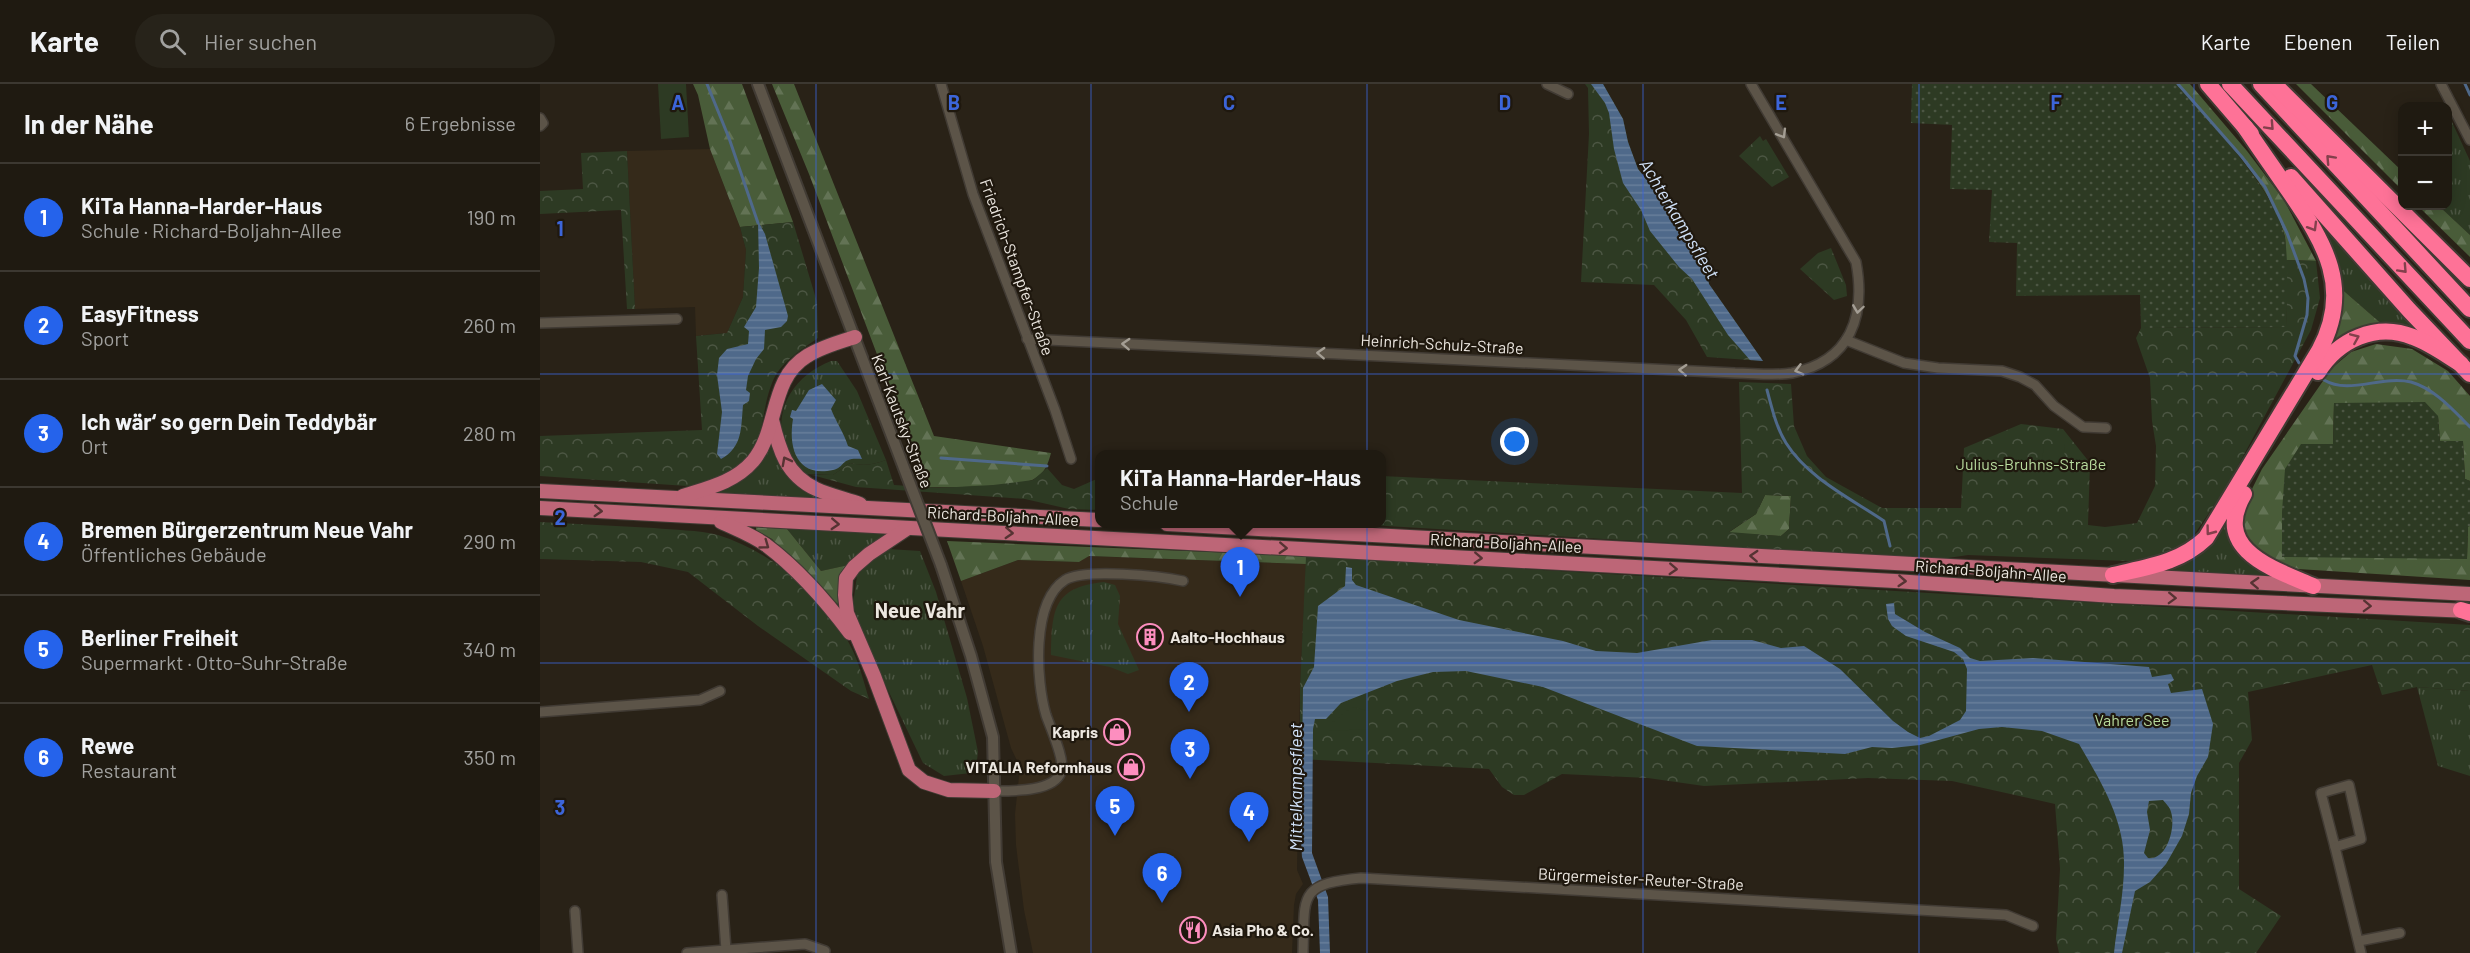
<!DOCTYPE html>
<html lang="de">
<meta charset="utf-8">
<style>
:root{--surface:#1f1a11;--page:#27231a;--text:#f1f3f6;--muted:#a1a19f;--line:#3c3831;--accent:#2563eb}
body{margin:0;font-family:Barlow,sans-serif;background:var(--page);color:var(--text)}
.controls{position:absolute;right:18px;top:18px;display:grid;overflow:hidden;border-radius:12px;box-shadow:0 3px 15px #0003}
.controls button{width:54px;height:54px;display:grid;place-items:center;padding:0;border:0;border-bottom:2px solid var(--line);background:var(--surface);color:var(--text);font:30px sans-serif}
.you{position:absolute;left:975px;top:358px;width:21px;height:21px;margin:-15px;border:4px solid #fff;border-radius:50%;background:#1a73e8;box-shadow:0 0 0 9px #1a73e833}
.badge{display:grid;place-items:center;width:39px;height:39px;border-radius:50%;background:var(--accent);color:#fff;font-size:20px;font-weight:700}
.pin{position:absolute;translate:-50% -50px;filter:drop-shadow(0 2px 3px #0008)}
.pin::after{content:'';position:absolute;top:32px;width:21px;height:18px;background:inherit;clip-path:polygon(0 0,100% 0,50% 100%)}
.popup{position:absolute;left:555px;top:366px;width:291px;height:78px;box-sizing:border-box;display:grid;place-content:center;border-radius:12px;background:var(--surface);filter:drop-shadow(0 2px 4px #0005);font-size:20px;white-space:nowrap;color:var(--muted)}
.popup b{font-size:22px;color:var(--text)}
.popup::after{content:'';position:absolute;left:50%;top:100%;margin-left:-12px;border:12px solid transparent;border-top-color:var(--surface)}
.list{margin:0;padding:0;list-style:none}
h2{display:flex;justify-content:space-between;align-items:center;height:78px;margin:0;padding:0 24px;font-size:26px}
h2 small{font-size:20px;font-weight:400;color:var(--muted)}
.list li{display:grid;grid-template-columns:39px 1fr auto;gap:18px;align-items:center;box-sizing:border-box;height:108px;padding:0 24px;border-top:2px solid var(--line)}
.list b{display:block;font-size:22px;white-space:nowrap}
.list p{margin:0;font-size:20px;white-space:nowrap;color:var(--muted)}
.list em{font-size:20px;font-style:normal;color:var(--muted)}
.icon{flex:none;width:33px;height:33px;fill:none;stroke:currentColor;stroke-width:2;stroke-linecap:round;stroke-linejoin:round}
.map{position:relative;flex:none;width:1930px;height:869px;overflow:hidden}
header{display:flex;align-items:center;gap:36px;box-sizing:border-box;height:84px;padding:0 30px;background:var(--surface);border-bottom:2px solid var(--line)}
header strong{font-size:28px}
nav{display:flex;gap:33px;margin-inline-start:auto;font-size:21px}
.search{width:420px;height:54px;background:var(--page);display:flex;align-items:center;gap:15px;box-sizing:border-box;padding:0 21px;border-radius:33px;color:var(--muted);font-size:22px}
main{display:flex}
aside{flex:1;background:var(--surface)}
.map>svg:first-child{display:block}
.built{fill:#352a1a}
.grass{fill:url(#grass-tufts)}
.forest{fill:url(#forest-firs)}
.park{fill:url(#park-crowns);fill-rule:evenodd}
.garden{fill:url(#garden-dots)}
.pitch{fill:#2d3a23}
.water{fill:url(#water-rules);fill-rule:evenodd}
.lines{fill:none;stroke-linecap:round;stroke-linejoin:round}
.stream{stroke:#4f698a;stroke-width:3}
.minor-casing{stroke:#413b34;stroke-width:12}
.tertiary-casing{stroke:#413b34;stroke-width:14}
.primary-casing{stroke:#413b34;stroke-width:16}
.motorway-casing{stroke:#413b34;stroke-width:20}
.minor{stroke:#5c5448;stroke-width:9}
.tertiary{stroke:#5c5448;stroke-width:10}
.primary{stroke:#bd6677;stroke-width:14}
.motorway{stroke:#fe7297;stroke-width:16}
.tertiary-bridge-casing{stroke:#413b34;stroke-width:14;stroke-linecap:butt}
.tertiary-bridge{stroke:#5c5448;stroke-width:10}
.oneway{stroke:#83404c}
.oneway2{stroke:#a49e94}
.oneway3{stroke:#563333}
.grid{fill:none;stroke:#3c65d9;stroke-width:1.5;stroke-opacity:0.55}
.labels{text-anchor:middle;stroke-width:4.5;stroke-linejoin:round;paint-order:stroke}
.street-label{font-size:16px;fill:#ece7e0;stroke:#1f180e}
.park-label{font-size:16px;fill:#b9dc9e;stroke:#1f180e}
.poi-label{font-size:16px;font-weight:bold;fill:#ece7e0;stroke:#1f180e;text-anchor:start}
.water-label{font-size:18px;font-style:italic;fill:#d0e1f8;stroke:#1f180e}
.quarter-label{font-size:20px;font-weight:bold;fill:#ece7e0;stroke:#1f180e}
.grid-label{font-size:20px;text-anchor:middle;font-weight:bold;fill:#3c65d9;stroke:#1f180e;stroke-width:4.5;stroke-linejoin:round;paint-order:stroke}
</style>
<header>
<strong>Karte</strong>
<div class="search"><svg class="icon" aria-label="search" viewBox="0 0 24 24"><circle cx="10" cy="10" r="6"/><path d="M15 15l6 6"/></svg>Hier suchen</div>
<nav><a>Karte</a><a>Ebenen</a><a>Teilen</a></nav>
</header>
<main>
<aside>
<h2>In der Nähe<small>6 Ergebnisse</small></h2>
<ul class="list">
<li><span class="badge">1</span><div><b>KiTa Hanna-Harder-Haus</b><p>Schule · Richard-Boljahn-Allee</p></div><em>190 m</em></li>
<li><span class="badge">2</span><div><b>EasyFitness</b><p>Sport</p></div><em>260 m</em></li>
<li><span class="badge">3</span><div><b>Ich wär‘ so gern Dein Teddybär</b><p>Ort</p></div><em>280 m</em></li>
<li><span class="badge">4</span><div><b>Bremen Bürgerzentrum Neue Vahr</b><p>Öffentliches Gebäude</p></div><em>290 m</em></li>
<li><span class="badge">5</span><div><b>Berliner Freiheit</b><p>Supermarkt · Otto-Suhr-Straße</p></div><em>340 m</em></li>
<li><span class="badge">6</span><div><b>Rewe</b><p>Restaurant</p></div><em>350 m</em></li>
</ul>
</aside>
<div class="map">
<svg width="1930" height="869" viewBox="0 0 1930 869">
<defs>
<pattern id="grass-tufts" width="24" height="20" patternUnits="userSpaceOnUse" patternTransform="scale(1.5)"><rect width="24" height="20" fill="#2d3a23"/><path d="M3 7l-1-3M5 7V3M7 7l1-3M15 17l-1-3M17 17v-4M19 17l1-3" fill="none" stroke="#4c5643"/></pattern>
<pattern id="forest-firs" width="22" height="20" patternUnits="userSpaceOnUse" patternTransform="scale(1.5)"><rect width="22" height="20" fill="#495c39"/><path d="M5 1l3.5 6h-7zM16 11l3.5 6h-7z" fill="#637355"/></pattern>
<pattern id="park-crowns" width="20" height="18" patternUnits="userSpaceOnUse" patternTransform="scale(1.5)"><rect width="20" height="18" fill="#2d3a23"/><path d="M2 6a3 3 0 1 1 6 0M12 15a3 3 0 1 1 6 0" fill="none" stroke="#4c5643"/></pattern>
<pattern id="garden-dots" width="8" height="8" patternUnits="userSpaceOnUse" patternTransform="scale(1.5)"><rect width="8" height="8" fill="#2d3a23"/><path d="M2 2h.1M6 6h.1" fill="none" stroke="#4c5643" stroke-width="1.8" stroke-linecap="round"/></pattern>
<pattern id="water-rules" width="6" height="5" patternUnits="userSpaceOnUse" patternTransform="scale(1.5)"><rect width="6" height="5" fill="#4f698a"/><path d="M0 2.5h6" fill="none" stroke="#687e9a"/></pattern>
</defs>
<rect width="100%" height="100%" fill="#292217"/>
<g class="built">
<path d="M170,65L200,143L206,166L203,213L187,249L156,252L155,223L95,225L87,67Z"/>
<path d="M548,472L766,480L760,604L757,786L763,800L756,810L754,821L752,869H493L484,826L476,761L475,730L480,683L471,664L443,562L421,497L478,476L539,478Z"/>
</g>
<g class="grass">
<path d="M1912,38L1930,77V151L1899,122H1908V40Z"/>
<path d="M1779,136L1813,178L1883,248L1844,242L1797,201L1776,139Z"/>
<path d="M291,277H297L317,307L346,376C333,381 323,382 310,379L293,391L261,390C256,382 247,372 244,362C233,322 256,291 291,277Z"/>
<path d="M230,348L234,358L282,414L281,416L173,411L174,407Z"/>
<path d="M1688,429C1684,472 1711,480 1745,493L1617,487Z"/>
<path d="M247,445L345,449L313,480L281,487Z"/>
<path d="M348,465L380,467L396,508L427,614L438,668L436,684L431,689L404,692L383,679L324,556L313,520L318,485Z"/>
<path d="M564,498L575,501L580,512L578,540L599,586L588,590L570,583L511,571C512,526 513,503 564,498Z"/>
<path d="M1877,603L1930,607V692L1898,682Z"/>
</g>
<g class="forest">
<path d="M153,0H202L253,138L200,143L170,65L158,11Z"/>
<path d="M232,0H254L394,352L511,369C508,380 505,389 494,395C481,403 405,404 387,403L269,90Z"/>
<path d="M1636,0H1650L1707,67L1744,116L1776,177L1745,176C1745,169 1746,160 1745,153C1734,102 1671,39 1636,0Z"/>
<path d="M1756,0H1771L1862,87V106Z"/>
<path d="M1878,122H1899L1930,151V173Z"/>
<path d="M1797,201L1844,242L1787,261Z"/>
<path d="M1836,260L1872,265L1908,287L1930,312V397L1925,395L1923,358L1900,357L1898,332L1794,319L1793,360L1927,475L1928,442H1930V496L1758,485L1730,479L1701,452L1700,429L1722,385L1792,284L1811,268Z"/>
<path d="M1225,411L1251,412L1249,445L1241,452L1188,449L1216,430Z"/>
<path d="M216,443L247,445L281,487L313,480L299,521L260,487L232,455L216,446Z"/>
<path d="M407,457L766,472V480L549,472L539,478L478,476L421,497Z"/>
</g>
<g class="park">
<path d="M1045,0H1063L1083,35L1088,58L1098,85L1111,101L1125,115L1150,151L1164,176L1169,200L1223,277L1167,273L1146,236L1114,201L1041,198L1049,50L1048,4Z"/>
<path d="M1220,52L1223,57L1226,55L1249,93L1232,103L1199,72Z"/>
<path d="M87,67L95,225H87L81,126L0,130V107L43,105L41,69Z"/>
<path d="M253,138L277,218L278,254C261,266 240,278 232,299C225,316 224,335 219,353C210,385 177,399 147,402L0,392V352L162,346L156,252L187,249L203,213L206,166L200,143Z"/>
<path d="M1291,164L1306,201L1307,212L1294,216L1260,185L1278,169Z"/>
<path d="M1745,176L1776,177L1780,214L1771,246L1686,404L1645,464L1619,474L1589,477L1428,471L1401,475L813,440H841V392L1202,409L1199,298L1251,300L1254,342L1267,372L1286,393L1342,424H1421L1424,364L1481,340L1523,345L1550,379L1548,441L1565,443L1597,439L1615,402L1616,362L1612,337L1610,294L1596,254L1601,244L1747,243ZM1225,411L1251,412L1249,445L1241,452L1189,448L1216,430Z"/>
<path d="M346,376L354,401L398,404L453,401L493,396L507,384L522,401L534,405L559,394V426L529,425L485,415L316,403L272,391H293L310,379C323,382 333,381 346,376Z"/>
<path d="M0,438C38,440 76,442 114,444C134,446 158,446 178,451C233,468 288,514 313,567C320,582 324,599 329,615L311,607L218,542L148,488L101,478L0,475Z"/>
<path d="M766,472L1930,541V607L1877,603L1842,611L1832,581L1708,608L1712,656L1699,679V805L1741,832L1716,869H1519L1516,855L1520,785L1515,720L1412,697L1328,694L1164,702L1108,694L1022,690L984,711H974L962,703L949,685L760,675V604Z"/>
</g>
<g class="garden">
<path d="M1372,0H1636C1668,36 1737,107 1745,154C1749,183 1746,214 1747,243L1601,244L1600,211L1476,212L1477,159L1449,158L1452,106L1410,105L1412,41L1371,39Z"/>
<path d="M1885,318L1898,332L1900,357H1923L1925,395L1930,397V442L1928,443L1927,475L1742,473V428L1745,385L1761,360H1793L1794,319Z"/>
</g>
<g class="pitch">
<path d="M118,0H146L149,53L121,55Z"/>
<path d="M1504,360H1525L1524,378H1502Z"/>
<path d="M812,623L829,627V645L789,647V641Z"/>
</g>
<g class="water">
<path d="M1051,0H1063L1083,35L1088,58L1098,85L1111,101L1125,115L1150,151L1164,176L1169,200L1223,277L1210,276L1188,251L1152,195L1139,183L1110,147L1101,126L1083,99L1074,65L1069,29L1065,19Z"/>
<path d="M218,137L225,150L248,232L247,237L241,243L225,246L224,265L216,275L208,292L206,306L210,309L209,317L203,321C201,343 203,363 181,375L177,370L182,328L177,291L179,274L187,265L208,260L209,247L204,243L216,223L219,184Z"/>
<path d="M282,300L296,316L291,325C296,338 304,349 308,362L318,366L322,375C300,373 306,383 293,386C257,394 248,364 253,335L250,333L252,326L256,327L269,306Z"/>
<path d="M806,483L812,484V496L816,501L919,536L1023,557L1056,567L1097,569L1172,556H1212L1241,564L1264,562L1300,585L1353,637L1368,648L1380,654L1389,652L1420,636L1426,627L1427,585L1423,575L1414,568L1366,552L1352,542L1348,535L1346,520L1354,519L1355,530L1385,548L1420,564L1430,574L1440,577L1493,574L1609,583L1612,593L1631,590L1634,596L1628,600L1631,609L1662,605L1673,640L1668,673L1657,692L1651,709L1649,730L1642,752L1626,780L1610,798L1595,807L1582,869H1574C1577,840 1584,811 1584,781C1585,736 1561,698 1539,660L1502,647L1462,643L1439,645L1380,661L1352,664L1332,663L1305,670L1157,662L1003,603L926,587L893,588L857,597L801,619L786,635H775L773,645L772,769L788,813L790,869H780L778,816L762,773L761,757L763,604L774,583L778,522L805,502ZM1623,716C1626,720 1630,723 1631,728C1636,743 1627,777 1608,774L1604,769L1610,746L1607,728L1609,717Z"/>
</g>
<g class="lines">
<g class="stream">
<path d="M167,0L189,54L218,139"/>
<path d="M1638,0L1702,73L1725,103L1747,149L1764,195L1768,214L1767,231L1755,272L1759,279"/>
<path d="M1925,0L1930,11"/>
<path d="M1784,296C1809,311 1842,291 1871,298C1895,305 1913,326 1930,343"/>
<path d="M1227,306C1232,324 1236,343 1246,359C1268,394 1310,414 1344,437L1350,462"/>
<path d="M401,374L507,382"/>
</g>
<defs>
<g id="minor">
<path d="M401,0L433,110L515,326L531,375"/>
<path d="M1007,0L1028,10"/>
<path d="M1901,0L1930,56"/>
<path d="M0,34L3,39L0,42"/>
<path d="M0,239L137,235"/>
<path d="M487,255L1195,289C1213,289 1234,292 1252,289C1311,277 1326,232 1316,178L1211,0"/>
<path d="M1306,256L1364,279L1398,284L1462,287L1480,293L1495,301L1514,322L1543,343L1566,344"/>
<path d="M0,628L160,616L180,607"/>
<path d="M1809,701L1821,755L1795,763L1781,709Z"/>
<path d="M454,707C472,707 514,708 521,688C526,677 510,643 506,631C496,597 491,518 525,496C544,484 620,492 643,497"/>
<path d="M1795,763L1821,869"/>
<path d="M182,811L186,866"/>
<path d="M35,827L38,869"/>
<path d="M1819,857L1860,849"/>
<path d="M147,869L265,860L285,867"/>
<path d="M763,869C765,812 757,800 821,794L1466,831L1493,842"/>
</g>
<g id="tertiary">
<path d="M218,0L367,392"/>
<path d="M401,481L431,572L453,653L456,778L471,869"/>
</g>
<g id="primary">
<path d="M232,336C239,365 246,391 276,405C289,411 306,415 320,420"/>
<path d="M0,407L559,436"/>
<path d="M143,412C168,404 195,398 213,377C239,346 229,295 267,272C281,263 299,258 315,253"/>
<path d="M0,424L1355,497L1574,512L1930,527"/>
<path d="M181,438C196,445 212,451 226,461C258,485 286,517 310,549"/>
<path d="M627,440L1930,510"/>
<path d="M368,444L329,470L314,483L306,494L305,511L307,529L334,592L369,686L384,698L409,706L454,707"/>
</g>
<g id="motorway">
<path d="M1668,0L1711,50"/>
<path d="M1690,0L1930,257"/>
<path d="M1721,0L1930,225"/>
<path d="M1735,1L1930,195"/>
<path d="M1751,93L1869,226L1930,290"/>
<path d="M1778,288C1798,256 1836,238 1873,253C1890,259 1906,271 1921,280"/>
<path d="M1704,410C1671,466 1734,485 1773,502"/>
<path d="M1573,491C1607,483 1640,479 1666,454L1779,267C1813,205 1785,159 1749,107C1734,85 1719,64 1705,43"/>
<path d="M1921,526L1930,529"/>
</g>
</defs>
<use href="#minor" class="minor-casing"/>
<use href="#tertiary" class="tertiary-casing"/>
<use href="#primary" class="primary-casing"/>
<use href="#motorway" class="motorway-casing"/>
<use href="#minor" class="minor"/>
<use href="#tertiary" class="tertiary"/>
<use href="#primary" class="primary"/>
<use href="#motorway" class="motorway"/>
<defs>
<path id="tertiary-bridge" d="M367,392L401,481"/>
</defs>
<use href="#tertiary-bridge" class="tertiary-bridge-casing"/>
<use href="#tertiary-bridge" class="tertiary-bridge"/>
</g>
<defs><path id="oneway-chevron" d="M-2-3.5L2.5 0L-2 3.5" fill="none" stroke-width="1.6" stroke-linecap="round" stroke-linejoin="round" transform="scale(1.5)"/></defs>
<g class="oneway">
<use href="#oneway-chevron" transform="translate(1730 42) rotate(47)"/>
<use href="#oneway-chevron" transform="translate(1790 75) rotate(-133)"/>
<use href="#oneway-chevron" transform="translate(1773 143) rotate(59)"/>
<use href="#oneway-chevron" transform="translate(1863 185) rotate(47)"/>
<use href="#oneway-chevron" transform="translate(1815 254) rotate(-23)"/>
<use href="#oneway-chevron" transform="translate(1670 447) rotate(127)"/>
</g>
<g class="oneway2">
<use href="#oneway-chevron" transform="translate(1242 50) rotate(59)"/>
<use href="#oneway-chevron" transform="translate(1318 225) rotate(98)"/>
<use href="#oneway-chevron" transform="translate(586 260) rotate(-177)"/>
<use href="#oneway-chevron" transform="translate(781 269) rotate(-177)"/>
<use href="#oneway-chevron" transform="translate(1143 286) rotate(-177)"/>
<use href="#oneway-chevron" transform="translate(1259 286) rotate(165)"/>
</g>
<g class="oneway3">
<use href="#oneway-chevron" transform="translate(246 377) rotate(-118)"/>
<use href="#oneway-chevron" transform="translate(58 427) rotate(3)"/>
<use href="#oneway-chevron" transform="translate(295 440) rotate(3)"/>
<use href="#oneway-chevron" transform="translate(469 449) rotate(3)"/>
<use href="#oneway-chevron" transform="translate(225 461) rotate(36)"/>
<use href="#oneway-chevron" transform="translate(743 464) rotate(3)"/>
<use href="#oneway-chevron" transform="translate(1214 472) rotate(-177)"/>
<use href="#oneway-chevron" transform="translate(938 474) rotate(3)"/>
<use href="#oneway-chevron" transform="translate(1133 485) rotate(3)"/>
<use href="#oneway-chevron" transform="translate(1362 497) rotate(4)"/>
<use href="#oneway-chevron" transform="translate(1715 499) rotate(-177)"/>
<use href="#oneway-chevron" transform="translate(1632 514) rotate(2)"/>
<use href="#oneway-chevron" transform="translate(1827 522) rotate(2)"/>
</g>
<path class="grid" d="M276,0V869M551,0V869M827,0V869M1103,0V869M1379,0V869M1654,0V869M0,290H1930M0,579H1930"/>
<defs>
<symbol id="building-ring" viewBox="-11 -11 22 22"><circle r="9.5" fill="#1f180e" stroke="#fd8ebf" stroke-width="1.5"/><path d="M-4-6H4V6H1V3H-1V6H-4ZM-2.5-4.3h1.7v1.8h-1.7ZM.8-4.3h1.7v1.8H.8ZM-2.5-1h1.7V.8h-1.7ZM.8-1h1.7V.8H.8Z" fill="#fd8ebf"/></symbol>
<symbol id="shop-ring" viewBox="-11 -11 22 22"><circle r="9.5" fill="#1f180e" stroke="#fd8ebf" stroke-width="1.5"/><path d="M-5-2.5h2.3a2.7 3.5 0 0 1 5.4 0H5L5.5 6h-11ZM-1.5-2.5h3a1.5 2.3 0 0 0-3 0Z" fill="#fd8ebf"/></symbol>
<symbol id="restaurant-ring" viewBox="-11 -11 22 22"><circle r="9.5" fill="#1f180e" stroke="#fd8ebf" stroke-width="1.5"/><path d="M-5-6h1v4h1v-4h1v4h1v-4h1v5L-1.5 .5V6h-2V.5L-5-1ZM5-6V6H3V1.5H1.5Q1.5-4 5-6Z" fill="#fd8ebf"/></symbol>
</defs>
<g fill-rule="evenodd">
<use href="#building-ring" x="595" y="538" width="30" height="30"/>
<use href="#shop-ring" x="562" y="633" width="30" height="30"/>
<use href="#shop-ring" x="576" y="668" width="30" height="30"/>
<use href="#restaurant-ring" x="638" y="831" width="30" height="30"/>
</g>
<g class="labels">
<g class="street-label">
<text transform="translate(477 183) rotate(70)" y="6">Friedrich-Stampfer-Straße</text>
<text transform="translate(902 260) rotate(3)" y="6">Heinrich-Schulz-Straße</text>
<text transform="translate(362 337) rotate(69)" y="6">Karl-Kautsky-Straße</text>
<text transform="translate(463 432) rotate(3)" y="6">Richard-Boljahn-Allee</text>
<text transform="translate(966 459) rotate(3)" y="6">Richard-Boljahn-Allee</text>
<text transform="translate(1451 487) rotate(4)" y="6">Richard-Boljahn-Allee</text>
<text transform="translate(1101 795) rotate(3)" y="6">Bürgermeister-Reuter-Straße</text>
</g>
<g class="park-label">
<text x="1491" y="386">Julius-Bruhns-Straße</text>
<text x="1592" y="642">Vahrer See</text>
</g>
<g class="poi-label">
<text x="630" y="559">Aalto-Hochhaus</text>
<text x="558" y="654" text-anchor="end">Kapris</text>
<text x="572" y="689" text-anchor="end">VITALIA Reformhaus</text>
<text x="672" y="852">Asia Pho &amp; Co.</text>
</g>
<g class="water-label">
<text transform="translate(1139 135) rotate(59)" y="6">Achterkampsfleet</text>
<text transform="translate(756 703) rotate(-90)" y="6">Mittelkampsfleet</text>
</g>
<g class="quarter-label">
<text x="380" y="534">Neue Vahr</text>
</g>
</g>
<g class="grid-label">
<text x="138" y="26">A</text>
<text x="414" y="26">B</text>
<text x="689" y="26">C</text>
<text x="965" y="26">D</text>
<text x="1241" y="26">E</text>
<text x="1516" y="26">F</text>
<text x="1792" y="26">G</text>
<text x="20" y="152">1</text>
<text x="20" y="441">2</text>
<text x="20" y="731">3</text>
</g>
</svg>
<div class="controls">
<button>+</button>
<button>−</button>
</div>
<div class="you"></div>
<div class="pin badge" style="left:700px;top:513px">1</div>
<div class="popup"><b>KiTa Hanna-Harder-Haus</b>Schule</div>
<div class="pin badge" style="left:649px;top:628px">2</div>
<div class="pin badge" style="left:650px;top:695px">3</div>
<div class="pin badge" style="left:709px;top:758px">4</div>
<div class="pin badge" style="left:575px;top:752px">5</div>
<div class="pin badge" style="left:622px;top:819px">6</div>
</div>
</main>
